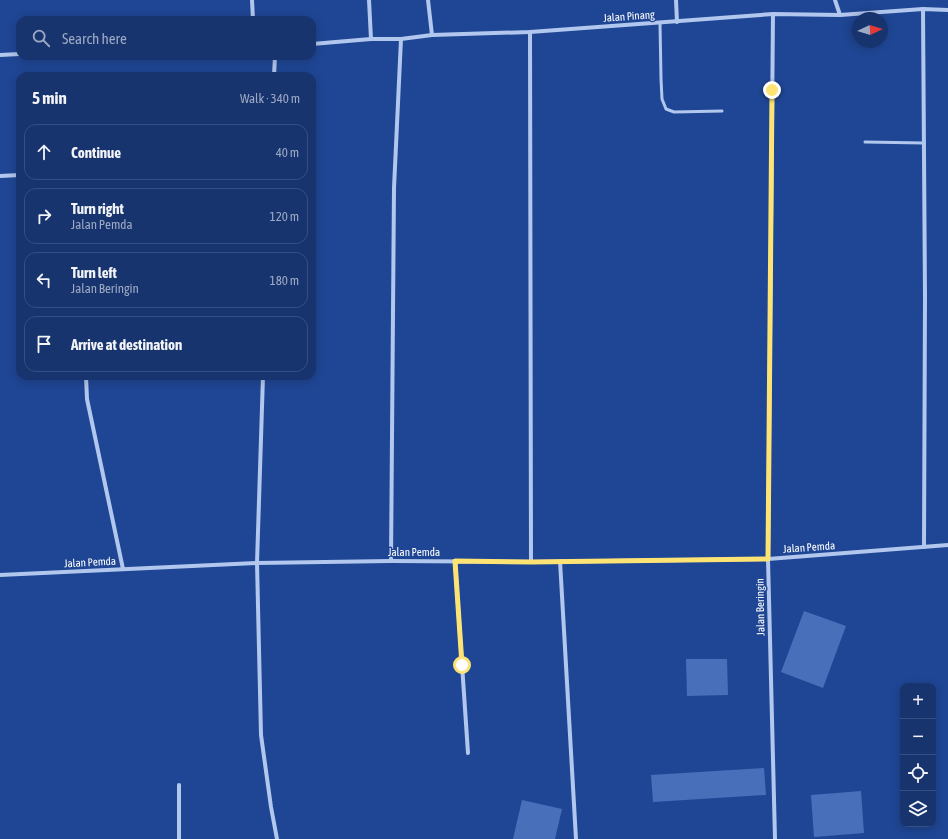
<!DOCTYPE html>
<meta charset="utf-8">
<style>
:root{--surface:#17346f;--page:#203c74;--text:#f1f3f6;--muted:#9eaac3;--line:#364f82}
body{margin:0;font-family:"Asap Condensed",sans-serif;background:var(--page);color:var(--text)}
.controls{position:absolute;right:12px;bottom:12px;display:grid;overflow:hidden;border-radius:8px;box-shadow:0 2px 10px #0003}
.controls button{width:36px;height:36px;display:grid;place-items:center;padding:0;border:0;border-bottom:1px solid var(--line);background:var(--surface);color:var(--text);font:20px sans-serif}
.compass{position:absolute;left:852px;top:12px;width:36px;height:36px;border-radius:50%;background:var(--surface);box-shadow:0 2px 10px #0003;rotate:86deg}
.stop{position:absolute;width:12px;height:12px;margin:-9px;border:3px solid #fce373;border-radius:50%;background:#fff}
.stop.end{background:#fce373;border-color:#fff;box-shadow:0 1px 4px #0008}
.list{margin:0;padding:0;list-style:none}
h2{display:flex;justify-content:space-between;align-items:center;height:52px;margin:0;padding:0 16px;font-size:17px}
h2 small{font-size:13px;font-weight:400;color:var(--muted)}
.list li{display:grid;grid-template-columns:26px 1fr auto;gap:12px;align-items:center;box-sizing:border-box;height:56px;margin:0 8px 8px;padding:0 8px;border:1px solid var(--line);border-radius:12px}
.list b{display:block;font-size:15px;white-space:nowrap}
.list p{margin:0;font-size:13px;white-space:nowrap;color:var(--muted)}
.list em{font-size:13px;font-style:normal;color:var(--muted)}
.icon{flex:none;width:22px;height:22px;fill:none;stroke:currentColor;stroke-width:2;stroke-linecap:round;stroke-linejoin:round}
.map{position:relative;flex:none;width:948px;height:839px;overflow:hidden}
.search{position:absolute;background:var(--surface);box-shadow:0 2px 10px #0003;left:16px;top:16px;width:300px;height:44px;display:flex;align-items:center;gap:10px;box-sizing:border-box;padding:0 14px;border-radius:12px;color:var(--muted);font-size:15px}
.panel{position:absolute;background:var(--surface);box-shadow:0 2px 10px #0003;left:16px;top:72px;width:300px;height:308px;border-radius:12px}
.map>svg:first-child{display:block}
.building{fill:#486fba}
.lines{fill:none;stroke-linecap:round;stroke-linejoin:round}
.lane{stroke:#b2c7ee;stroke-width:3}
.street{stroke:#b2c7ee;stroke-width:4}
.route{stroke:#fce373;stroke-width:5}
.labels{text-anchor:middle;stroke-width:3;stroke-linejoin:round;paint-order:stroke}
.street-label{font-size:11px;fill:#fff;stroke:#1f4694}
</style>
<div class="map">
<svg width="948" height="839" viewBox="0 0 948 839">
<rect width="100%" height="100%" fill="#1f4694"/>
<g class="building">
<path d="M804,611L846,626L823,688L781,672Z"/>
<path d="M686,659H727L728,695L687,696Z"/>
<path d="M764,768L766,795L653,802L651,775Z"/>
<path d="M861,791L864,833L814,837L811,795Z"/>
<path d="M522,800L562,809L555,839H513Z"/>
</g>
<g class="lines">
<g class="lane">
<path d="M660,23L661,79L662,99L666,109L674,112L722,111"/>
<path d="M865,142L924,143"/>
</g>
<g class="street">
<path d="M252,0L253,20"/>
<path d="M369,0L371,39"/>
<path d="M428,0L432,35"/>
<path d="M676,0L677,22"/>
<path d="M835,0L840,15"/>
<path d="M923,9L925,297L924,547"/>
<path d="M773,14L768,559L775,839"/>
<path d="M530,32L531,562"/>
<path d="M312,44L371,39H401L432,35L530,32L773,14L840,15L923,9L948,10"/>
<path d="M0,55L20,54"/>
<path d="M274,76L275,56"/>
<path d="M0,176L20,175"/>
<path d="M86,376L87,399L123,569"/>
<path d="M263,376L257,563L261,735L271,807L277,839"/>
<path d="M391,561L394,188L401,39"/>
<path d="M455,561L468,753"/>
<path d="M560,561L576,839"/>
<path d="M0,575L257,563L391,561L531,562L768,559L948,545"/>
<path d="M179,839V785"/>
</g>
</g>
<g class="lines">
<path class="route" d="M462,665L455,561L531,562L768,559L772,90"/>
</g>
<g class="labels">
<g class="street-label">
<text transform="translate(629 16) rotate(-4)" y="4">Jalan Pinang</text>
<text transform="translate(809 547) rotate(-4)" y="4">Jalan Pemda</text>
<text x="414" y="556">Jalan Pemda</text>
<text transform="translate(90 562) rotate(-3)" y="4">Jalan Pemda</text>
<text transform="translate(760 607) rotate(-91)" y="4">Jalan Beringin</text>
</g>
</g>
</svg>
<div class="controls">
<button>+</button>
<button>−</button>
<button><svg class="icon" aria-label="locate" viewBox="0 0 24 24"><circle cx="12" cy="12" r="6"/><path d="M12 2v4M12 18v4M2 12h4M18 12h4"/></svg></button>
<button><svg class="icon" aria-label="layers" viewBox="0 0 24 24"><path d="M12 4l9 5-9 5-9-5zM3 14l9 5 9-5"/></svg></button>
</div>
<svg class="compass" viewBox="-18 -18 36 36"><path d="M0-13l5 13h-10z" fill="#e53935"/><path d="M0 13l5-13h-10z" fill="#9eaac3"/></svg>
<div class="stop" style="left:462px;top:665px"></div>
<div class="stop end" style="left:772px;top:90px"></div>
<div class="search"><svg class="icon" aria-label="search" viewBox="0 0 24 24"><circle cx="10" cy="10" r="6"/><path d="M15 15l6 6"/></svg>Search here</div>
<section class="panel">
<h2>5 min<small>Walk · 340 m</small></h2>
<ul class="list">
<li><svg class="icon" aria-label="ahead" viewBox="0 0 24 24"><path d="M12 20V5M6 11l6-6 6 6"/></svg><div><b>Continue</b></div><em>40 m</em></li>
<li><svg class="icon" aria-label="right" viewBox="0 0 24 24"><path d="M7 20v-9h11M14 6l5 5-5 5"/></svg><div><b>Turn right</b><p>Jalan Pemda</p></div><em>120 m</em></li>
<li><svg class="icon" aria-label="left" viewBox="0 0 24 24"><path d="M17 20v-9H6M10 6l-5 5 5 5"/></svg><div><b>Turn left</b><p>Jalan Beringin</p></div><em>180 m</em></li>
<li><svg class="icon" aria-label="arrive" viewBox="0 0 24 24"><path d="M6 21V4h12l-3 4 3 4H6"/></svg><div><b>Arrive at destination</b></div></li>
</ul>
</section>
</div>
